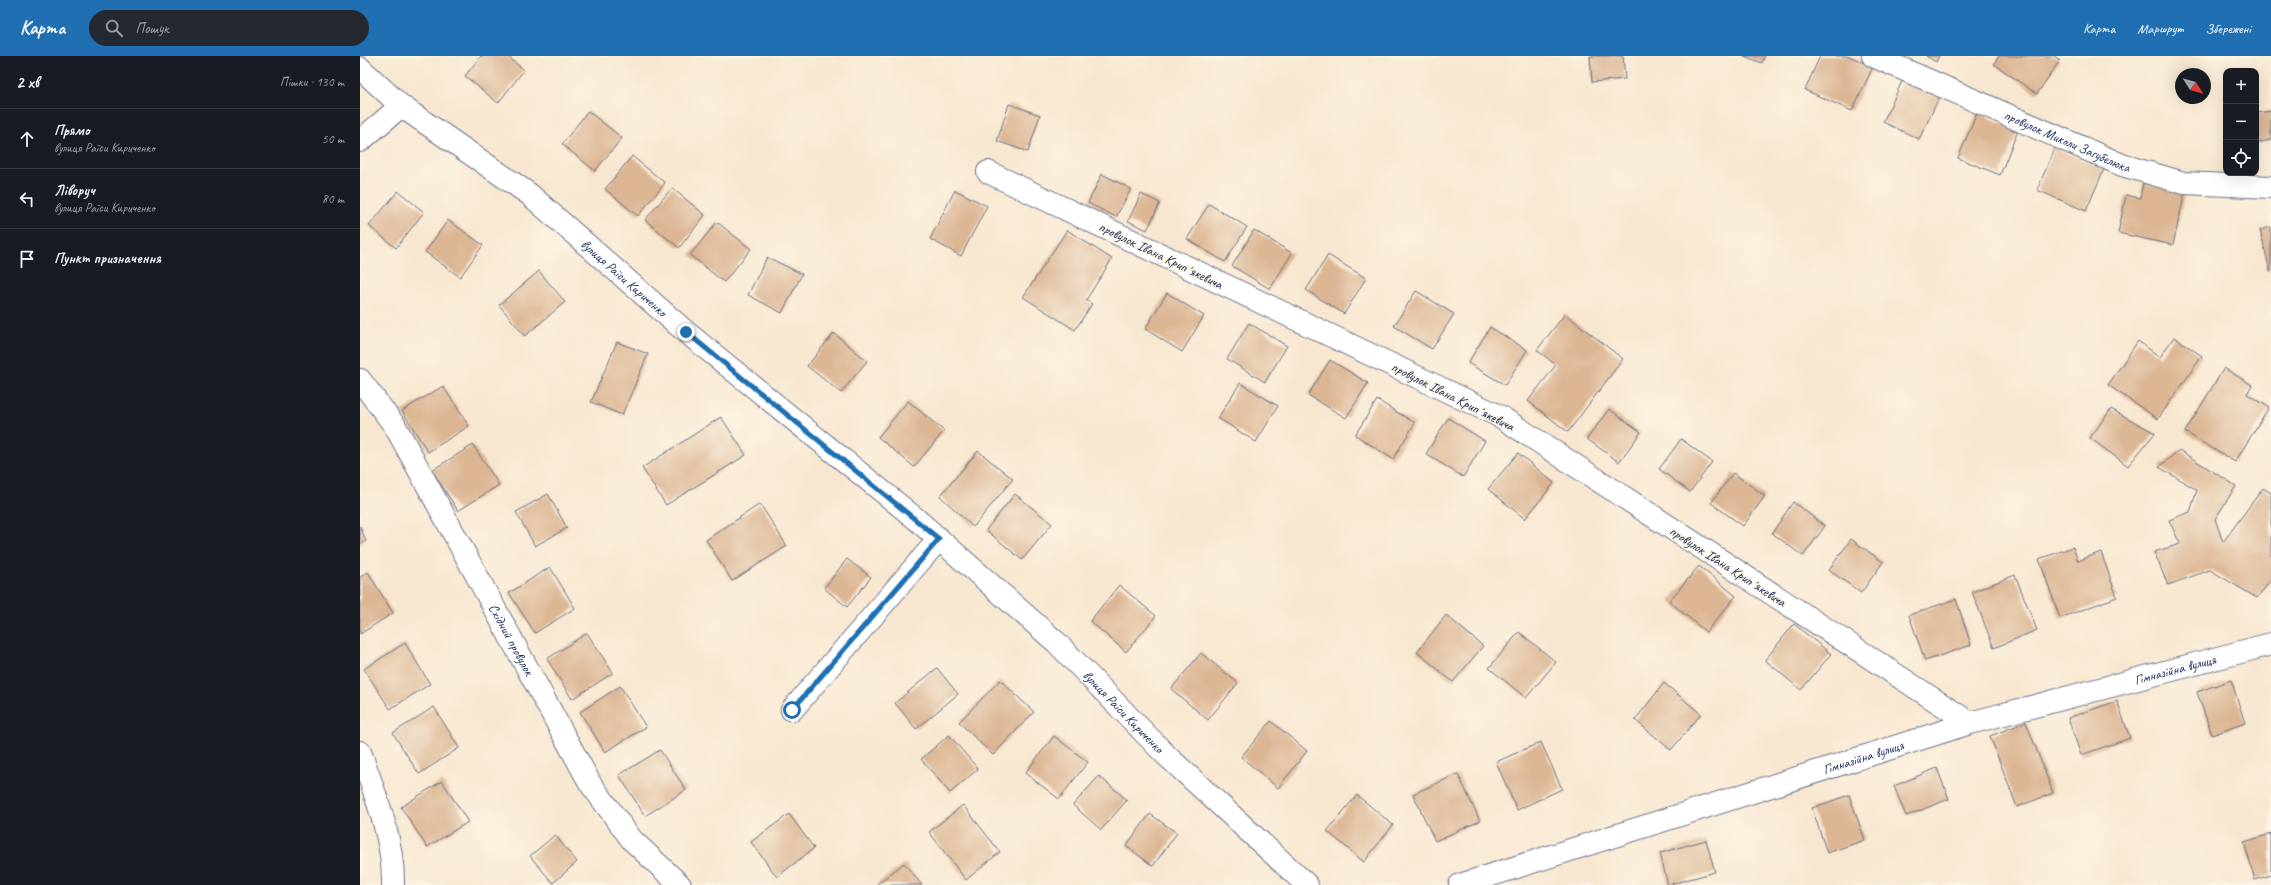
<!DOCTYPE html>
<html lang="uk">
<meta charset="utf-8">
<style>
:root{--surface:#171b24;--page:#242831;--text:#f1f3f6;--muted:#9ea1a6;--line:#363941;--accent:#1f6fb2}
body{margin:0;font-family:Caveat,sans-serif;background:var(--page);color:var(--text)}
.controls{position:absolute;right:12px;top:12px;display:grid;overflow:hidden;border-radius:8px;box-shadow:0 4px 16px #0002}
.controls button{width:36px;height:36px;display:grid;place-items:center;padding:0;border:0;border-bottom:1px solid var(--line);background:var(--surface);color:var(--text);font:20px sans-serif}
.compass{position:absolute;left:1815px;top:12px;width:36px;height:36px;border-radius:50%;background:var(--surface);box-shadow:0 4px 16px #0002;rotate:127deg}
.stop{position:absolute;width:12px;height:12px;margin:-9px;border:3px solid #1f6fb2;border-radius:50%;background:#fff}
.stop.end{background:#1f6fb2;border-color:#fff;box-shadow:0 1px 4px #0008}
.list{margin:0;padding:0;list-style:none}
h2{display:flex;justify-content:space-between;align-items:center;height:52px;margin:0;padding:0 16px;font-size:17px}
h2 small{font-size:13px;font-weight:400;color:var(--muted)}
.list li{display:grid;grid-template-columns:26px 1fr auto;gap:12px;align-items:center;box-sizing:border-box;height:60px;padding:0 16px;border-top:1px solid var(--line)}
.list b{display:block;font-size:15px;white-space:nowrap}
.list p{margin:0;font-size:13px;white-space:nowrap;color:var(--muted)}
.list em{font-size:13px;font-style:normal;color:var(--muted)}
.icon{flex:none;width:22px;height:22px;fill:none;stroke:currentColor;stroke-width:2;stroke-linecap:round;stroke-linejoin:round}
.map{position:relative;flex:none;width:1911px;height:829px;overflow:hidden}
header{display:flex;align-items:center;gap:24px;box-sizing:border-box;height:56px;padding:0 20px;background:var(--accent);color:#fff}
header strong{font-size:19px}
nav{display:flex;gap:22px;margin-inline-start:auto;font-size:14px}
.search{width:280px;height:36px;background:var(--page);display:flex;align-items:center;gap:10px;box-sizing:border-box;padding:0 14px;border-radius:22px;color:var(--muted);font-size:15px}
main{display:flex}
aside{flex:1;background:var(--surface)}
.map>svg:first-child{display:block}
.building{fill:#dcb593}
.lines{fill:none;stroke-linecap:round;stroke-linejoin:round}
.minor-casing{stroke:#686f86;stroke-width:24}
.minor{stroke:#fff;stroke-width:22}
.route{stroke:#1f6fb2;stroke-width:5}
.labels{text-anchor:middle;stroke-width:3;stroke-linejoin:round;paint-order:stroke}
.street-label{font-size:14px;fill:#1b2f5e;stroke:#fcf5e5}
</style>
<header>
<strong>Карта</strong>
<div class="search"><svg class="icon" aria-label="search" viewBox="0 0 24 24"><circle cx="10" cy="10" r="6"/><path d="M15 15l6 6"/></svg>Пошук</div>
<nav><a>Карта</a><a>Маршрут</a><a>Збережені</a></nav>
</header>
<main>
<aside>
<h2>2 хв<small>Пішки · 130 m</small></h2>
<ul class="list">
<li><svg class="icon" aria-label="ahead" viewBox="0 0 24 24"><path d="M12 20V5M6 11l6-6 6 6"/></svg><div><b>Прямо</b><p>вулиця Раїси Кириченко</p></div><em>50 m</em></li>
<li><svg class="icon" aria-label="left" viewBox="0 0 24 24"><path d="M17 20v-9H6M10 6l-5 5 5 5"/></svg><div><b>Ліворуч</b><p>вулиця Раїси Кириченко</p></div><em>80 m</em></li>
<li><svg class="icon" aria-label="arrive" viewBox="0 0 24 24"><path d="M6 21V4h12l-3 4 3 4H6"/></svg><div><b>Пункт призначення</b></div></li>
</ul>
</aside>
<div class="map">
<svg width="1911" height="829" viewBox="0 0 1911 829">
<rect width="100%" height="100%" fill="#fcf5e5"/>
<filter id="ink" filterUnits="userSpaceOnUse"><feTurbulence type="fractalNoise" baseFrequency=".025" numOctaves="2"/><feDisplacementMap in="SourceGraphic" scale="8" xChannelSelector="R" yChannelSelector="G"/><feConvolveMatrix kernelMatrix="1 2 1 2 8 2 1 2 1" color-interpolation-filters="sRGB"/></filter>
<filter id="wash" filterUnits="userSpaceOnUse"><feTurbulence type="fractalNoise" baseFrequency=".012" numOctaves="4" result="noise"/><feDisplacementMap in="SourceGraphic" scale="16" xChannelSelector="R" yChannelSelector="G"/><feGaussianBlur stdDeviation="0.9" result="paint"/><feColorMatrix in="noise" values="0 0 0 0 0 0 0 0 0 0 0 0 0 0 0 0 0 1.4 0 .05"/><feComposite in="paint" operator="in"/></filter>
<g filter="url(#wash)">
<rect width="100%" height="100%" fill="#f8e7d0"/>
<g id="blocks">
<g class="building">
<path d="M121,0H147L164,14L138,47L105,20Z"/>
<path d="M1230,0H1263L1265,23L1232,26Z"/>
<path d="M1384,0H1405L1402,7Z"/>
<path d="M1460,0H1489L1513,11L1492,55L1445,34Z"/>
<path d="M1566,0H1579L1576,6Z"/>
<path d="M1639,0H1694L1700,4L1677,38L1634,8Z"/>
<path d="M1544,21L1581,38L1559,83L1523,66Z"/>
<path d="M649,48L680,59L668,96L637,85Z"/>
<path d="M228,55L262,82L235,115L202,88Z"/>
<path d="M1911,55V84L1896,87V57Z"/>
<path d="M1617,57L1658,74L1640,119L1598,102Z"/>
<path d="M1695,92L1744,113L1726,155L1677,134Z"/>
<path d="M272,100L305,127L278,160L245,133Z"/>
<path d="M742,118L771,133L756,161L728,147Z"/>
<path d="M1783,127L1825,136L1813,189L1758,177L1766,139L1780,142Z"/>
<path d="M312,132L345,159L319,192L285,164Z"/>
<path d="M595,134L627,150L601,200L570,183Z"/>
<path d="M38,135L64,156L36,192L9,170Z"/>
<path d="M781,138L800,147L787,174L768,165Z"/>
<path d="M849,148L887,171L865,206L827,183Z"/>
<path d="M88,164L123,189L100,221L65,196Z"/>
<path d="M357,166L391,193L364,226L330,199Z"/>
<path d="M1911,171V215H1910L1900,174Z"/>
<path d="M707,174L752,203L726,244L732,248L715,274L663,241Z"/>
<path d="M894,174L932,197L910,233L872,210Z"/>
<path d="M968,199L1006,222L984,258L946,234Z"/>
<path d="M407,201L442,218L422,257L388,239Z"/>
<path d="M179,215L205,246L165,280L139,249Z"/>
<path d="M1056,235L1094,258L1072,293L1034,270Z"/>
<path d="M807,237L844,260L822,296L785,273Z"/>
<path d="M1205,258L1263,303L1208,376L1168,345L1196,309L1177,294Z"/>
<path d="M889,267L927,290L905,326L867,303Z"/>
<path d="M1130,271L1167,294L1145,329L1108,307Z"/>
<path d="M474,277L507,305L481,337L447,310Z"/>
<path d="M1814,281L1842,300L1798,363L1748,329L1778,285L1800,301Z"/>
<path d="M257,286L288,298L262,359L231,346Z"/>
<path d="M970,304L1008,327L986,362L948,339Z"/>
<path d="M1864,312L1892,329L1887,338L1909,351L1875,406L1825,376Z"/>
<path d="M880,327L918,350L896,386L858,362Z"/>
<path d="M83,330L109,370L68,396L42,355Z"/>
<path d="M1017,344L1055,367L1033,403L995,379Z"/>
<path d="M548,345L584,375L554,411L518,381Z"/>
<path d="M1249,353L1281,376L1259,406L1227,383Z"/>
<path d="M1751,353L1795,377L1768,410L1730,382Z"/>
<path d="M361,361L386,399L306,449L282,412Z"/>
<path d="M1088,362L1125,385L1103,421L1066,398Z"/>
<path d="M1321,383L1352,406L1330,436L1299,413Z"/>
<path d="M113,389L139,429L98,455L72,414Z"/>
<path d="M1819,394L1876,430L1855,463L1863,486L1903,432L1911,437V524L1897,542L1850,514L1808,529L1794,496L1820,488L1809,464L1830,456L1837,434L1799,411Z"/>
<path d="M618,395L653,423L613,471L580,440Z"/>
<path d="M1158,397L1194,427L1165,463L1128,433Z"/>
<path d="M1373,417L1405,440L1383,470L1351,447Z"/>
<path d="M188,438L207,472L175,490L156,456Z"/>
<path d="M655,438L692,468L662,504L626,474Z"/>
<path d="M1433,446L1465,470L1443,500L1412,477Z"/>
<path d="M400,448L427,490L372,525L346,484Z"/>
<path d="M0,470L6,485L0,488Z"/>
<path d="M1491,483L1523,506L1501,537L1469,514Z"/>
<path d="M1713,491L1718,505L1741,496L1757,541L1700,562L1679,503Z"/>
<path d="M487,503L511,521L487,551L464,532Z"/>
<path d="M1339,510L1376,540L1346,576L1309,545Z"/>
<path d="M190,511L215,552L175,577L149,537Z"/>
<path d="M8,516L33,557L0,578V521Z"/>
<path d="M1655,519L1677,574L1634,592L1612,536Z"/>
<path d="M759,529L796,560L766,596L730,565Z"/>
<path d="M1596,543L1611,589L1565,605L1549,559Z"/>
<path d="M1086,559L1123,590L1093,626L1057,596Z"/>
<path d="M1434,568L1471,598L1441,634L1405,604Z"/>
<path d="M1159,576L1196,606L1166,642L1129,612Z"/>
<path d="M227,577L253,617L212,643L187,603Z"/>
<path d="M45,587L70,628L30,653L4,613Z"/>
<path d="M841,597L878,627L848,664L811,633Z"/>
<path d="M577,612L598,638L556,673L535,647Z"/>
<path d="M640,624L674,656L633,699L599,666Z"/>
<path d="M1871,624L1885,667L1852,679L1837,636Z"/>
<path d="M1304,627L1341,658L1311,694L1275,664Z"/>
<path d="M260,630L286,671L245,696L220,656Z"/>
<path d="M1757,645L1770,682L1721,699L1708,662Z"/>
<path d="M74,651L99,692L59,718L33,677Z"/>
<path d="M911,665L947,695L918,732L881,701Z"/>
<path d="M1666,666L1693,737L1657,751L1630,680Z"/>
<path d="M589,679L618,713L590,737L561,703Z"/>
<path d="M694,680L728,706L699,743L665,717Z"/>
<path d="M1181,686L1202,733L1157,754L1136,706Z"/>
<path d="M300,694L326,734L285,760L259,719Z"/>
<path d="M1577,712L1589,743L1546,760L1534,730Z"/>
<path d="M1098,718L1120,765L1075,785L1053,738Z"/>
<path d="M739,720L767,744L741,774L713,749Z"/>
<path d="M82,725L108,766L67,791L41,751Z"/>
<path d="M997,739L1033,769L1004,806L967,775Z"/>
<path d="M1489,739L1505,784L1467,797L1452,752Z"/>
<path d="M603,749L640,796L606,824L569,776Z"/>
<path d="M429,758L454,792L417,821L391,786Z"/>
<path d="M790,758L817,777L793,810L766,790Z"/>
<path d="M1911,778V819L1895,824L1884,786Z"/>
<path d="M195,779L217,806L193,827L170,800Z"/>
<path d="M1346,784L1355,816L1308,829L1300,797Z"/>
<path d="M544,807L562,829H516Z"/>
</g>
</g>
</g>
<g filter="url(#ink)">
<use href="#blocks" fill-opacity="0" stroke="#686f86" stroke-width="1"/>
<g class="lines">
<defs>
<g id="minor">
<path id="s1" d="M1513,0L1762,109L1824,127L1911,131"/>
<path id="s2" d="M0,12L41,50L169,138L326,276L555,462L696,586L806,699L947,829"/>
<path d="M0,85L41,50"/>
<path d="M628,116L1141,361L1610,667"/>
<path id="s3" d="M0,324L35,370L230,727L272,784L320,829"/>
<path d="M432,654L579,483"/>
<path d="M0,696C15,738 34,784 33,829"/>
<path id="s4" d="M1100,829L1610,667L1911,588"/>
</g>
</defs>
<use href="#minor" class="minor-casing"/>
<use href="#minor" class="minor"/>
</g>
</g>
<g class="lines" filter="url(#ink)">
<path class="route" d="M326,276L579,483L432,654"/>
</g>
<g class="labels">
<g class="street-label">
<text dy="5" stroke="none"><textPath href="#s1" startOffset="212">провулок Миколи Загубелюка</textPath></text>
<text transform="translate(801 199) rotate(26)" y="5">провулок Івана Крипʼякевича</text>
<text dy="5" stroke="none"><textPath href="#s2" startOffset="338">вулиця Раїси Кириченко</textPath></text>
<text transform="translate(1093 340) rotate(27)" y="5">провулок Івана Крипʼякевича</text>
<text transform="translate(1368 510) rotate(33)" y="5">провулок Івана Крипʼякевича</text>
<text dy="5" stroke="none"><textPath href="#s3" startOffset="301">Східний провулок</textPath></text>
<text dy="5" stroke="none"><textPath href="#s4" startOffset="747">Гімназійна вулиця</textPath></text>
<text dy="5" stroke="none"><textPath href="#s2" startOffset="1000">вулиця Раїси Кириченко</textPath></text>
<text dy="5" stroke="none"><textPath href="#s4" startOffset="423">Гімназійна вулиця</textPath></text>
</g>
</g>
</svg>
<div class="controls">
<button>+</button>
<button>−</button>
<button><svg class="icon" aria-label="locate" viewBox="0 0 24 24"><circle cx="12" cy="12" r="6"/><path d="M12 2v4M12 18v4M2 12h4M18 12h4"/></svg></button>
</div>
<svg class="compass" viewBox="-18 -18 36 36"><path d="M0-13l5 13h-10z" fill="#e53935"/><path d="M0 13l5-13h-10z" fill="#9ea1a6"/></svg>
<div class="stop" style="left:432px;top:654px"></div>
<div class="stop end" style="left:326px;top:276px"></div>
</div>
</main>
